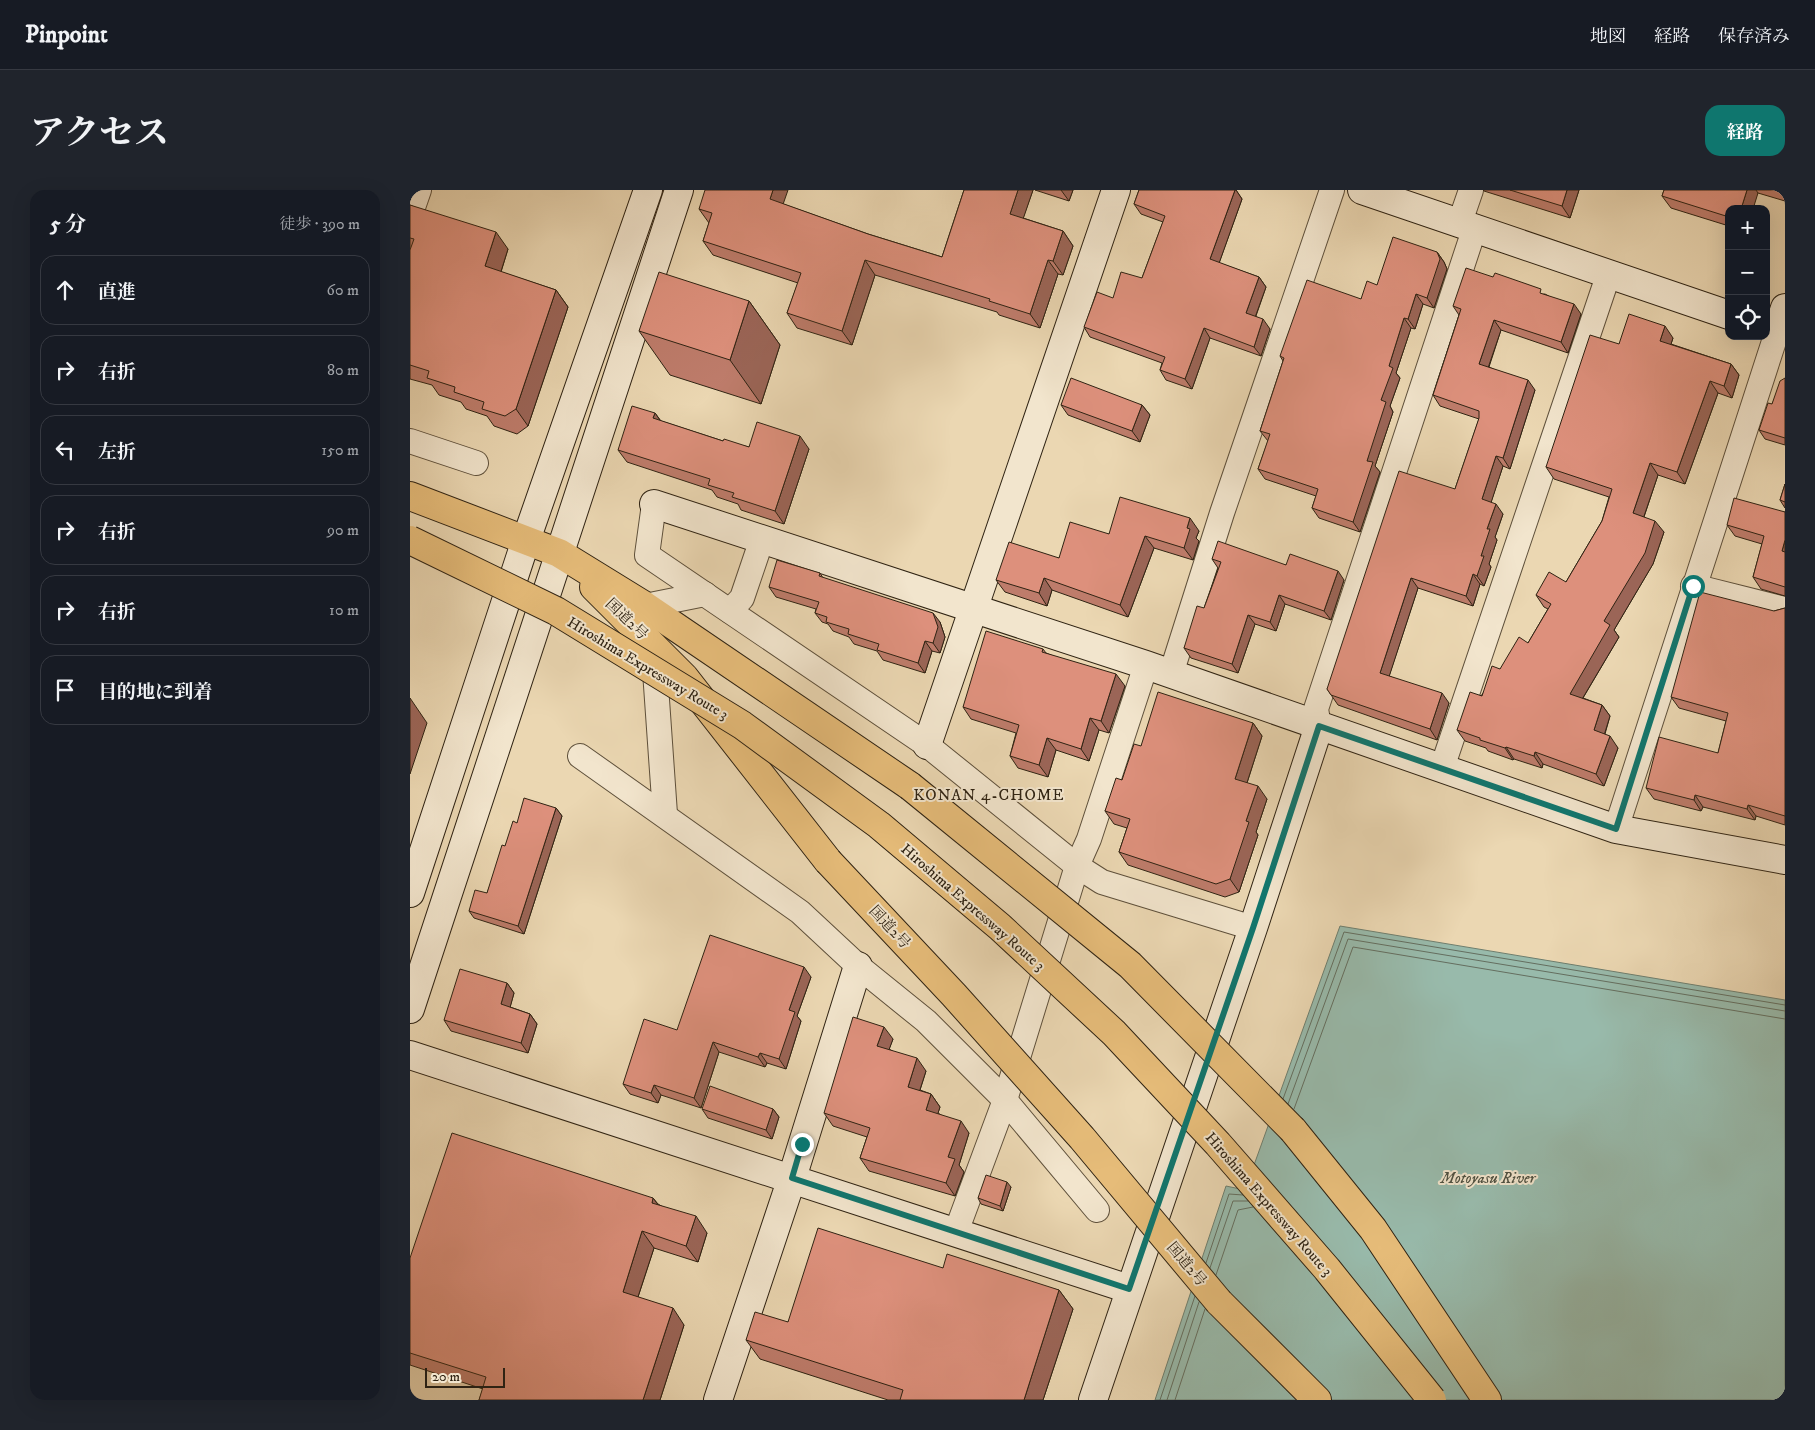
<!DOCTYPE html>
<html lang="ja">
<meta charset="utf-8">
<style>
:root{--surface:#171b24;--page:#20242c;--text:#f1f3f6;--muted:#9ea1a6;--line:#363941;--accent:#0f766e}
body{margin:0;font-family:"IM FELL DW Pica","Noto Serif JP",serif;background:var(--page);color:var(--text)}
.controls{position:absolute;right:15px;top:15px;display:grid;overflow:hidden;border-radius:10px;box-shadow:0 5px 20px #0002}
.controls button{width:45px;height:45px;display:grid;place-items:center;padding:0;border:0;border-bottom:1px solid var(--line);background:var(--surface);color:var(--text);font:25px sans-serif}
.scale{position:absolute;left:15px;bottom:12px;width:80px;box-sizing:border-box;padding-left:5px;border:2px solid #2f2313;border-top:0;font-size:14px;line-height:18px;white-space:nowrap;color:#2f2313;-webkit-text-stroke:4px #f2e5cd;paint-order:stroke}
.stop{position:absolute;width:15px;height:15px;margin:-11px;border:4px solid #0f766e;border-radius:50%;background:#fff}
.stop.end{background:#0f766e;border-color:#fff;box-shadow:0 1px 5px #0008}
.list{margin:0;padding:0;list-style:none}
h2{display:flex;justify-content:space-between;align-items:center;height:65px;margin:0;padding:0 20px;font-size:21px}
h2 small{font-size:16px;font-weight:400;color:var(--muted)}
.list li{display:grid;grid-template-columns:32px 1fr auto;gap:15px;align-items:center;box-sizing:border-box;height:70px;margin:0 10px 10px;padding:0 10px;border:1px solid var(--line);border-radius:15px}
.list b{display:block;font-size:19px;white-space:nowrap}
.list em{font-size:16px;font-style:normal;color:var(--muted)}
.icon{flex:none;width:28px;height:28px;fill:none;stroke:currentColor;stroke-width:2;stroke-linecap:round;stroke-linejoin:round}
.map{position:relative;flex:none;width:1375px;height:1210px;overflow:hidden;border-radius:15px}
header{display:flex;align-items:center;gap:30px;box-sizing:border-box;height:70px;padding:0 25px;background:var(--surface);border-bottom:1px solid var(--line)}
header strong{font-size:24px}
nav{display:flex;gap:28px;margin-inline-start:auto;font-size:18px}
.intro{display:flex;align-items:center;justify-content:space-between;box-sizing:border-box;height:120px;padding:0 30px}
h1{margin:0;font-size:35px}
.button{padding:12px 22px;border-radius:15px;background:var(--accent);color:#fff;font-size:18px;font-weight:700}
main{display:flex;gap:30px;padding:0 30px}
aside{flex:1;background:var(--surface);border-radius:15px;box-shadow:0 5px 20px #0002}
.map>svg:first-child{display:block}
.water{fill:#98baab;stroke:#6e7e6e}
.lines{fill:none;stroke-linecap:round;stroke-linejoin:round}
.shore{stroke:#646e5f;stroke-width:1}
.street-casing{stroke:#5e503b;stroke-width:26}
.secondary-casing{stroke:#2f2313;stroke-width:30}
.highway-casing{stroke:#2f2313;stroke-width:30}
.street{stroke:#f2e5cd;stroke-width:24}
.secondary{stroke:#f2e5cd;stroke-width:28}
.highway{stroke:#e6bc79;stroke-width:28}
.highway-bridge-casing{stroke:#2f2313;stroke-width:30;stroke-linecap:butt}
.highway-bridge{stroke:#e6bc79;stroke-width:28}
.wall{fill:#be7c6b;stroke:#2f2313}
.shaded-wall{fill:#9b6557;stroke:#2f2313}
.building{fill:#dd907c;stroke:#2f2313}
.route{stroke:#0f766e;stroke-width:6}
.labels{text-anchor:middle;stroke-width:4;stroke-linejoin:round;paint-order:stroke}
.street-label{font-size:15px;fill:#2f2313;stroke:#f2e5cd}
.neighbourhood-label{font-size:16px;letter-spacing:1px;fill:#2f2313;stroke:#f2e5cd}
.water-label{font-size:16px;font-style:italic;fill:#4e5041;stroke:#f2e5cd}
</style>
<header>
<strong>Pinpoint</strong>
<nav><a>地図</a><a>経路</a><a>保存済み</a></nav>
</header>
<div class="intro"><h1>アクセス</h1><a class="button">経路</a></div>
<main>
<aside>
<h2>5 分<small>徒歩 · 390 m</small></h2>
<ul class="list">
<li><svg class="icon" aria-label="ahead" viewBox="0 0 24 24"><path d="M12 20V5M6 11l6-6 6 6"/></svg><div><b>直進</b></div><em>60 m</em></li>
<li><svg class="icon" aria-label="right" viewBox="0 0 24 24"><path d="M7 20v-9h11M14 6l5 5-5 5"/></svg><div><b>右折</b></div><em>80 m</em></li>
<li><svg class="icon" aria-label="left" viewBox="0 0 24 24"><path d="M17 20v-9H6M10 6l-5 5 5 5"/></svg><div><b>左折</b></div><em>150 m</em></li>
<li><svg class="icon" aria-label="right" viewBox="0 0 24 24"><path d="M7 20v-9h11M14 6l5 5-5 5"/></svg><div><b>右折</b></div><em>90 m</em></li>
<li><svg class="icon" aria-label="right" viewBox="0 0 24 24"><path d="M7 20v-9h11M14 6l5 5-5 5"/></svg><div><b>右折</b></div><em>10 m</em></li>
<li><svg class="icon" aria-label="arrive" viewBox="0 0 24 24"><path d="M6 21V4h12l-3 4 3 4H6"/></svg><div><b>目的地に到着</b></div></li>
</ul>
</aside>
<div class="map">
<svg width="1375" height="1210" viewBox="0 0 1375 1210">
<rect width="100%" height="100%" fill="#ebd7b2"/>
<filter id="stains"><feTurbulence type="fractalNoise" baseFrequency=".004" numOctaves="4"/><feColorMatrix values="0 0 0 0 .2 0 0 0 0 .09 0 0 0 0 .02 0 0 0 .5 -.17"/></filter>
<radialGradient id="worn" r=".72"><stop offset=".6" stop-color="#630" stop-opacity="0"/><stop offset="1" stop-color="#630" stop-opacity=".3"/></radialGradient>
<path class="water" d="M930,736L1375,810V1210H745L816,996L835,1000Z"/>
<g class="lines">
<g class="shore">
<path d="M873,909L934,742L1375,815"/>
<path d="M878,914L938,749L1375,821"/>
<path d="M884,919L943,757L1375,829"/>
<path d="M796,1073L819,1004L833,1005"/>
<path d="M800,1078L823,1011H838"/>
<path d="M806,1085L828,1020L843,1017"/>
<path d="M750,1210L785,1106"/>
<path d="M757,1210L789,1112"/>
<path d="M765,1210L795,1119"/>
</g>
<defs>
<g id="street">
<path d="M0,26L9,0"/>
<path d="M1050,32L1061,0"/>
<path d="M0,251L66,273"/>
<path d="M244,314L237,365L517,555L667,676L692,692L843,738"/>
<path d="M1283,396L1375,419"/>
<path d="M235,416L295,404"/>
<path d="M320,421L332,408L352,349"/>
<path d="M244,467L255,624"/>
<path d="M761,484L812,323L922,0"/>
<path d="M909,536L906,519L1065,37"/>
<path d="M170,566L390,722L448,776L516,831L595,910L687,1020"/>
<path d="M1032,578L1199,83"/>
<path d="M1206,639L1367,142"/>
<path d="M546,1042L595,910L667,676L679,649L736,475"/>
</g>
<g id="secondary">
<path d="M952,0L1319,125"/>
<path d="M1367,142L1375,118"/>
<path d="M244,314L736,475L1206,639L1375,670"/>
<path d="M517,555L706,0"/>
<path d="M0,703L116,350L238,0"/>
<path d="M0,819L269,0"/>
<path d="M0,865L719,1099"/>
<path d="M308,1210L382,988L448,776"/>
<path d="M683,1210L843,738L909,536"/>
</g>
<g id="highway">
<path d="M0,306L149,363L235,416L500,596"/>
<path d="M184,397L274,487L418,671"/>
<path d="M883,940L963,1039L1077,1210"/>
<path d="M809,1112L907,1210"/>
</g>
</defs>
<use href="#street" class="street-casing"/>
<use href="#secondary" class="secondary-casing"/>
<use href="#highway" class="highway-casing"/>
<use href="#street" class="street"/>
<use href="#secondary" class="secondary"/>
<use href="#highway" class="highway"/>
<defs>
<g id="highway-bridge">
<path d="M0,350L146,421L332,535L469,635L590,737L704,843L808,954L917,1079L1022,1210"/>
<path d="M500,596L720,775L883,940"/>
<path d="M418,671L544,805L672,948L809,1112"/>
</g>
</defs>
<use href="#highway-bridge" class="highway-bridge-casing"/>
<use href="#highway-bridge" class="highway-bridge"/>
</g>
<g class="wall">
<path d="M554,0H623L613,28L653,41L663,56L653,85L648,84L630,138L589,125L587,122L465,85L442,155L387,138L377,123L388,93L303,65L293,51L299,33L289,19L373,14L458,44L532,67Z"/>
<path d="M625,0H663L659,11Z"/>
<path d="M729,0H826L832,9L809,73L849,87L856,97L846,126L860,139L851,166L800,148L782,199L756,190L750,180L752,173L680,147L674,137L732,88L753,32L731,24L724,14Z"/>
<path d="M1073,0H1169L1160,28L1074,1Z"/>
<path d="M1254,0H1375V11L1348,3L1319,19V36L1261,18L1252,6Z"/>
<path d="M0,15L98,59L91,82L146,100L158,117L118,236L107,244L84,236L77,226L56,219L51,212L29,205L22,195L0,189Z"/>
<path d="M1027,62L1034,72L1037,79L1024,118L1013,114L1005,139L1001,138L986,183L990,188L980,216L983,222L965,276L970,282L950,342L909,328L902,318L906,306L855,289L848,279L858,251L850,241L873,171L870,166L951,109L967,95Z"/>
<path d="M1135,104L1171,124L1158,163L1091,140L1079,177L1125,200L1100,279L1093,276L1081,312L1093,324L1085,347L1087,350L1079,374L1081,377L1074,396L1070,394L1063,416L1008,398L979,486L1039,513L1027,550L928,515L917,499L1045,299L1069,229L1030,216L1023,205L1049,125L1043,116Z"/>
<path d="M339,111L370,155L351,214L260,185L229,141Z"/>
<path d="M1263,148L1261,154L1321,174L1329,185L1322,208L1308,203L1275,294L1248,285L1234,327L1254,342L1243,374L1204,440L1209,447L1173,508L1192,515L1200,526L1195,544L1208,558L1194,596L1133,574L1132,578L1104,569L1103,570L1078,561L1076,558L1055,551L1047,540L1090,479L1118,453L1138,419L1134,417L1126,405L1156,392L1192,331L1199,307L1144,289L1136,277L1209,154Z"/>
<path d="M1375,188V255L1355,249L1349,240Z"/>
<path d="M651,215H732L740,225L730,252L658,225Z"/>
<path d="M245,223L251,231L313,251L339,257L399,259L374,334L331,320L328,314L307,307L302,300L217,272L208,260Z"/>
<path d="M1375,294V318L1370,310Z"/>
<path d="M1375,322V406L1351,399L1343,387L1352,354L1325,346L1317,335Z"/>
<path d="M789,341L786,348L789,351L783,370L744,358L718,427L642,400L637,416L595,402L586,390L649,368L699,344Z"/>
<path d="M802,369L876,375L934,390L921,430L875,414L866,441L845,434L828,483L781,468L774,458L794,418L808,378Z"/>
<path d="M410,383L413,388L530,432L535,447L530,463L522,461L515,483L473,470L467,461L444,454L439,447L423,441L418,434L412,432L405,423L406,419L366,407L359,397Z"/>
<path d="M1375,418V635L1346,626L1345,630L1293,617L1291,621L1244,609L1236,598L1308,563L1316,531L1269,518L1261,507L1364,421Z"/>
<path d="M633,459L636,463L715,496L699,543L689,540L679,571L646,560L638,587L608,578L600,566L606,543L561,529L553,517Z"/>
<path d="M843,533L852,546L837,593L857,609L846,642L848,645L829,702L815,707L718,675L709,662L717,638L704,634L695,621L731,556Z"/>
<path d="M146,618L152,626L114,744L64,728L59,721L77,703L95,656L107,633Z"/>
<path d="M401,787L387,826L391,831L376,879L357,873L355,877L309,862L291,918L251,905L248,913L220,904L213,894L267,840Z"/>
<path d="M97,793L104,803L100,817L120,824L127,834L118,863L41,841L34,830Z"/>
<path d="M483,849L479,859L516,881L510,900L521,904L530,917L528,923L559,943L549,975L554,982L545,1006L459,981L450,968L457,947L423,936L414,923Z"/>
<path d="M292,919H363L369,927L362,949L298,928Z"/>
<path d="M601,997L593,1021L571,1014L568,1008Z"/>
<path d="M243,1008L248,1014L297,1043L288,1072L244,1058L228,1107L274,1135L250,1210H69L73,1199L0,1175V1068Z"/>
<path d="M533,1078L649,1100L663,1119L633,1210H478L350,1169L336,1150L378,1132Z"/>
</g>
<g class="shaded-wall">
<path d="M363,0H378L370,23L360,9Z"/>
<path d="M608,0H623L610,38L600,24Z"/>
<path d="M651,0H663L659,11Z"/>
<path d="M825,0H826L832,9L807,79L800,69Z"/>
<path d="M1157,0H1169L1160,28L1152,16Z"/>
<path d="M1337,0H1346L1348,3L1343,19H1331Z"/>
<path d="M653,41L663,56L653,85L643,71Z"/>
<path d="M86,42L98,59L87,94L75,76Z"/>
<path d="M1027,62L1034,72L1037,79L1024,118L1017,108Z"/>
<path d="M455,70L465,85L442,155L432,141Z"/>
<path d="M638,70L648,84L630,138L620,124Z"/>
<path d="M849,87L856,97L843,133L836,123Z"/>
<path d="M146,100L158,117L118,236L106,219Z"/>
<path d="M1006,104L1013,114L1005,139L998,129Z"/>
<path d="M339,111L370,155L351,214L320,170Z"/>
<path d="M1164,114L1171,124L1158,163L1151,152Z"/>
<path d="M994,128L1001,138L986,183L990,188L980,216L983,222L965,276L970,282L950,342L943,332L979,176Z"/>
<path d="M853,129L860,139L851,166L844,157Z"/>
<path d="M1084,130L1091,140L1076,184L1069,174Z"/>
<path d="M1255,136L1263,148L1258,163L1250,151Z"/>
<path d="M794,138L800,148L782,199L775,189Z"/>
<path d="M1321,174L1329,185L1322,208L1314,196Z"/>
<path d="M1118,190L1125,200L1100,279L1093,268Z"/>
<path d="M1300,191L1308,203L1275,294L1267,282Z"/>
<path d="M732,215L740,225L730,252L722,241Z"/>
<path d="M245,223L254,236L243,228Z"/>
<path d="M390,246L399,259L374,334L365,321Z"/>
<path d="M1086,266L1093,276L1079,319L1072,309Z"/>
<path d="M1240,273L1248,285L1231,335L1223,323Z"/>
<path d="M1086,314L1093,324L1085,347L1087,350L1079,374L1081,377L1074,396L1067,386L1077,339Z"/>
<path d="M780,328L789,341L786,348L789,351L783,370L774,358L777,338Z"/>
<path d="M1245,331L1254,342L1243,374L1204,440L1209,447L1168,516L1160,504L1194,431Z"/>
<path d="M735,346L744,358L718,427L710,415Z"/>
<path d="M1375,350V366L1372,361Z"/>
<path d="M928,381L934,390L921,430L914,421Z"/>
<path d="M1063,384L1070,394L1063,416L1056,406Z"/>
<path d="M634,388L642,400L637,416L629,403Z"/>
<path d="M1001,388L1008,398L977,493L970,483Z"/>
<path d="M869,405L875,414L866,441L860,432Z"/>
<path d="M523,423L530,432L535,447L530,463L523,453Z"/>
<path d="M838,425L845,434L828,483L822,474Z"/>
<path d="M515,451L522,461L515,483L508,473Z"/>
<path d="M706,484L715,496L699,543L691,531Z"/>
<path d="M1032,503L1039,513L1027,550L1020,539Z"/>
<path d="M0,508L17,533L0,584Z"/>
<path d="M1192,515L1200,526L1192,552L1184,540Z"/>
<path d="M680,528L689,540L679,571L671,559Z"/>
<path d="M843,533L852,546L834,602L825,589Z"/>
<path d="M1200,546L1208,558L1194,596L1186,584Z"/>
<path d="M637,548L646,560L638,587L629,575Z"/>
<path d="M1096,557L1104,569L1103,570L1095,558Z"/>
<path d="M1125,562L1133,574L1132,578L1124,566Z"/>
<path d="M848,596L857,609L846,642L848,645L829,702L820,689L836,631Z"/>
<path d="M1285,605L1293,617L1291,621L1284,610Z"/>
<path d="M1338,615L1346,626L1345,630L1337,619Z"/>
<path d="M146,618L152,626L114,744L108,736Z"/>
<path d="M394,777L401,787L387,826L391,831L376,879L369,869L379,820Z"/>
<path d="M97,793L104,803L98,825L91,814Z"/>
<path d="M120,824L127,834L118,863L111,853Z"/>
<path d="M474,837L483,849L476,868L467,856Z"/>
<path d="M303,852L309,862L291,918L284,908Z"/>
<path d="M350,863L357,873L355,877L348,867Z"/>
<path d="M507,868L516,881L507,909L498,897Z"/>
<path d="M244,895L251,905L248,913L241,903Z"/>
<path d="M521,904L530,917L525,932L516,920Z"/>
<path d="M363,919L369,927L362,949L356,940Z"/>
<path d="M551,931L559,943L549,975L554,982L545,1006L536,993L538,967Z"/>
<path d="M597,992L601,997L593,1021L590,1016Z"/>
<path d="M243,1008L255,1024L242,1013Z"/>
<path d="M286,1026L297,1043L288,1072L276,1056Z"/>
<path d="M232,1041L244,1058L224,1119L213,1102Z"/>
<path d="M649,1100L663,1119L633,1210H614Z"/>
<path d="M263,1118L274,1135L250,1210H233Z"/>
</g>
<g class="building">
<path d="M295,0H363L360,9L458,44L532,67L554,0H608L600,24L653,41L643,71L638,70L620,124L579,111L580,109L455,70L432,141L377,123L391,83L293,51L302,23L289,19Z"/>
<path d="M729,0H825L800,69L849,87L836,123L853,129L844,157L794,138L775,189L750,180L755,167L674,137L687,102L703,108L711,82L732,88L755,26L724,14Z"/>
<path d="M1100,0H1157L1152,16Z"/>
<path d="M1254,0H1337L1331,19H1319V27L1252,6Z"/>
<path d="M1368,0H1375V2Z"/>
<path d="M0,15L86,42L75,76L146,100L106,219L95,226L72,219L74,212L44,202L45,197L17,188L19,181L0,175V60L4,49L0,48Z"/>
<path d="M983,47L1027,62L1030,69L1017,108L1006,104L998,129L994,128L979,176L983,178L971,210L976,212L957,271L963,272L943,332L902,318L908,299L848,279L860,244L850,241L874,168L870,166L897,90L951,109L957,91L967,95Z"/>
<path d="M1056,78L1083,87L1085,83L1131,99L1130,103L1164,114L1151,152L1084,130L1069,174L1118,190L1093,268L1086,266L1072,309L1086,314L1077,339H1080L1071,366H1074L1067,386L1063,384L1056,406L1001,388L970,483L1032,503L1020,539L921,505L917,499L989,281L1045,299L1069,228V221L1023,205L1051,119L1043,116Z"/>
<path d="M249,82L339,111L320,170L229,141Z"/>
<path d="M1219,124L1255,136L1250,151L1321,174L1314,196L1300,191L1267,282L1240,273L1223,323L1245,331L1235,363L1194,431L1200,435L1160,504L1192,515L1184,540L1200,546L1186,584L1125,562L1124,566L1096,557L1095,558L1070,550V548L1047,540L1060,502L1072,506L1082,476L1090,479L1109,447L1118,453L1141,414L1126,405L1139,382L1156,392L1192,331L1202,299L1136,277L1180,145L1209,154Z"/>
<path d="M661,188L732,215L722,241L651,215Z"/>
<path d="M1375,188V248L1349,240L1358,213L1362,214L1370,191Z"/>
<path d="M222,216L245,223L243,228L313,251L314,249L339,257L347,232L390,246L365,321L322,307L324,303L298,295L300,289L208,260Z"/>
<path d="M1375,294V312L1370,310Z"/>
<path d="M710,307L780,328L777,338L780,339L774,358L735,346L710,415L634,388L629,403L586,390L599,352L649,368L660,332L699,344Z"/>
<path d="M1324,308L1375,322V350L1372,361L1375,362V397L1343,387L1354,346L1317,335Z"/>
<path d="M808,351L876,375L880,364L928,381L914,421L869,405L860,432L838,425L822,474L774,458L787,416L794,418L811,372L802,369Z"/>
<path d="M367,370L410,383L409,386L523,423L528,437L523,453L515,451L508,473L467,460L469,454L438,444L439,439L416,432L417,427L405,423L409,412L359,397Z"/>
<path d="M1290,402L1364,421L1375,418V626L1338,615L1337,619L1285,605L1284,610L1236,598L1249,547L1308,563L1318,523L1261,507Z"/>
<path d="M576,441L633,459L632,462L706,484L691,531L680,528L671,559L637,548L629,575L600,566L609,535L553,517Z"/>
<path d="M748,502L843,533L825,589L848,596L836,631L839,632L820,689L806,694L709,662L720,629L695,621L706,588L712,590L724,554L731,556Z"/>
<path d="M114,608L146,618L108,736L59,721L65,700L77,703L92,655L95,656L103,631L107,633Z"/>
<path d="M300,745L394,777L379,820L385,822L369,869L350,863L348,867L303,852L284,908L244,895L241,903L213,894L234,829L267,840Z"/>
<path d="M50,779L97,793L91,814L120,824L111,853L34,830Z"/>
<path d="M443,827L474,837L467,856L507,868L498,897L521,904L516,920L551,931L538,967L545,969L536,993L450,968L460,938L414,923Z"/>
<path d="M300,896L363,919L356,940L292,919Z"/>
<path d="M42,943L243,1008L242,1013L286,1026L276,1056L232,1041L213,1102L263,1118L233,1210H69L76,1187L0,1163V1068Z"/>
<path d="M576,985L597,992L590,1016L568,1008Z"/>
<path d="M408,1038L533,1078L537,1064L649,1100L614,1210H490L493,1200L336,1150L345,1122L378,1132Z"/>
</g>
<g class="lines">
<path class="route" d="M392,954L382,988L719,1099L843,738L909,536L1206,639L1283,396"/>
</g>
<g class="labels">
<g class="street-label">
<text transform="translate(217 429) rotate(44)" y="5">国道2号</text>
<text transform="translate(238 478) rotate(31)" y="5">Hiroshima Expressway Route 3</text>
<text transform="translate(563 717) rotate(41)" y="5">Hiroshima Expressway Route 3</text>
<text transform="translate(480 737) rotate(47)" y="5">国道2号</text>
<text transform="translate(859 1014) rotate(49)" y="5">Hiroshima Expressway Route 3</text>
<text transform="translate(777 1074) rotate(50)" y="5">国道2号</text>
</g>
<g class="neighbourhood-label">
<text x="579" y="610">KONAN 4-CHOME</text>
</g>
<g class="water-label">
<text x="1078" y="993">Motoyasu River</text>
</g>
</g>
<rect width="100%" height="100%" filter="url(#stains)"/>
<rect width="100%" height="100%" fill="url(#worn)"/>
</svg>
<div class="controls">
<button>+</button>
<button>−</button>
<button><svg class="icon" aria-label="locate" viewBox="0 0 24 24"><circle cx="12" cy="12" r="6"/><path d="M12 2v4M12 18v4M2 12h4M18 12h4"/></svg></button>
</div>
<div class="scale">20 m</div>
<div class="stop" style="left:1283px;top:396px"></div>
<div class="stop end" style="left:392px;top:954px"></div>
</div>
</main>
